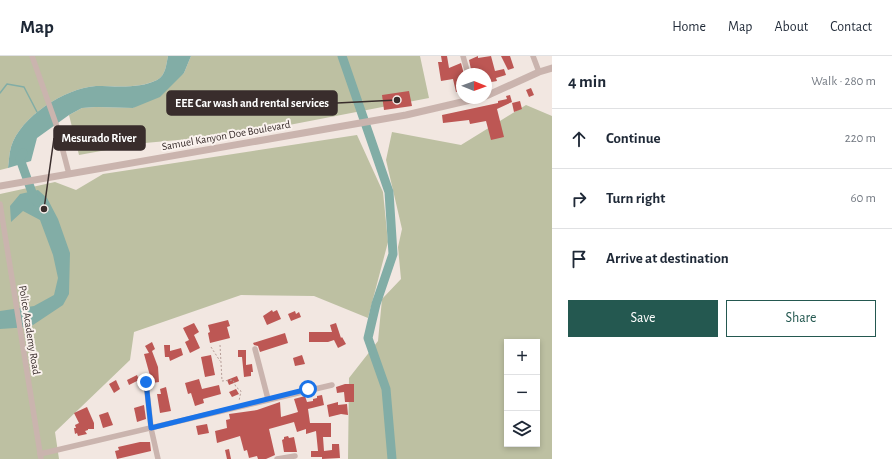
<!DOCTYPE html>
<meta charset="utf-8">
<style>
:root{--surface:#fff;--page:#f6f6f7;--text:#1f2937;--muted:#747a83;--line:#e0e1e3;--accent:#245850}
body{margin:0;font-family:"Alegreya Sans",sans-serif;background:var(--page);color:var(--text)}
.controls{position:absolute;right:12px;bottom:12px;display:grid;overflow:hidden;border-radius:0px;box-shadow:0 2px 6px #0003}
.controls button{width:36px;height:36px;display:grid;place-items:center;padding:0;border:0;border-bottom:1px solid var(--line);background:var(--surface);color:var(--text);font:20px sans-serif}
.compass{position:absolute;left:456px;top:12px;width:36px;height:36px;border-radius:50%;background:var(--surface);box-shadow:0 2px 6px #0003;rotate:91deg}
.stop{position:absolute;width:12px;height:12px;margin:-9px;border:3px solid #1a73e8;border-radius:50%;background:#fff}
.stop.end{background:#1a73e8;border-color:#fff;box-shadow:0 1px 4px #0008}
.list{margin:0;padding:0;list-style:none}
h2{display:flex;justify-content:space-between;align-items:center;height:52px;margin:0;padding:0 16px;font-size:17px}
h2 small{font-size:13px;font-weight:400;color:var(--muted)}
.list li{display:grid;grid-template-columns:26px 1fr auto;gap:12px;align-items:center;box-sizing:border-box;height:60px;padding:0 16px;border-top:1px solid var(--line)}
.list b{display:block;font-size:15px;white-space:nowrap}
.list em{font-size:13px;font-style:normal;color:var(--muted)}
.actions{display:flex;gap:8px;padding:12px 16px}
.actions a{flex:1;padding:9px 0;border:1px solid var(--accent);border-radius:0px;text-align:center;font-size:14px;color:var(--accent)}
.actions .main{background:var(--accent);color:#fff}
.icon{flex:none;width:22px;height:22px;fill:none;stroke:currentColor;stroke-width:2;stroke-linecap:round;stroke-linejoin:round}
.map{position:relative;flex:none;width:552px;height:403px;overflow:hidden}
header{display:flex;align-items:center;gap:24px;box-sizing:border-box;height:56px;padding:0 20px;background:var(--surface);border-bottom:1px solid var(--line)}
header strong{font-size:19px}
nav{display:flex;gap:22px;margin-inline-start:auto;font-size:14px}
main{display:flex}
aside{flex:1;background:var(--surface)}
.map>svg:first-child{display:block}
.green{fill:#bdc0a2;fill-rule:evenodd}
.water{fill:#82ada6}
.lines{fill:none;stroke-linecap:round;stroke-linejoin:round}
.stream{stroke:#82ada6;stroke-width:1.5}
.river{stroke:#82ada6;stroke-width:9}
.building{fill:#bd5754}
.path{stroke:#b69e98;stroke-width:1;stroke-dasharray:2 2;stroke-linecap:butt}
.minor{stroke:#cab4ae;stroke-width:5.5}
.tertiary{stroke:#cab4ae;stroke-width:7}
.route{stroke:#1a73e8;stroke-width:5}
.labels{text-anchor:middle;stroke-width:4;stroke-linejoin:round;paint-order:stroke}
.street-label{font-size:11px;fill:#392d2c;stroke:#faf2ee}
.leader{fill:none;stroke:#392d2c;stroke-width:1.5}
.callout-dot{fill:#392d2c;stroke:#faf2ee;stroke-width:1.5}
.callout{fill:#392d2c;stroke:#392d2c;stroke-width:1.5}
.callout-label{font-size:12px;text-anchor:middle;font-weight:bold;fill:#fff}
</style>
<header>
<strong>Map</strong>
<nav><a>Home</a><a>Map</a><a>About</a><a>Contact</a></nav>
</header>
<main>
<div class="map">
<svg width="552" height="403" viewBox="0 0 552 403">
<rect width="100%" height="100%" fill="#f2e7e1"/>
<g class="green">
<path d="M0,0H168C166,9 166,19 157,24C138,33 116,30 96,30C65,32 20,61 11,91C9,98 9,105 8,112L0,114Z"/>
<path d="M191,0H420L429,42L243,78L145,87L79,99L69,59L82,52L96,51L133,52L184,17Z"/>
<path d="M526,49L552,60V403H348L349,322L378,285L382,243L401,223L398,191L402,173L386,104L392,76L461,89ZM507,286H537V388H507Z"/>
<path d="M357,79L383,136L388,186L368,262L314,240L241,239L134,276L130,304L55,376L59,403H0V138L55,126L76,134L103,118Z"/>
</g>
<g class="water">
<path d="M168,0H191L184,17L160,41L133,52L96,51L82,52L69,59L37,82L31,105L8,112C9,105 9,98 11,91C20,61 65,32 96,30C116,30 139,33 157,24C166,19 166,9 168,0Z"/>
<path d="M38,134L47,142L58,163L70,197L69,238L63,249L30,271L0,273V255L34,250L54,239L58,222L53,199L40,164L23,155L11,166L10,150L20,138Z"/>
</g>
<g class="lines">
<path class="stream" d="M0,37L7,28L24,31L37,56"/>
<g class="river">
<path d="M342,0L389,136L393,198L376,248L368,282L386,333L392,403"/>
<path d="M23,97L20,103L34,142L37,146"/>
</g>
</g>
<g class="building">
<path d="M441,0H447L449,12L461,7L464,18H462V35L456,36L453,23L441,25L438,6H442Z"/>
<path d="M478,0V2L491,0L495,15L504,13L506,19L496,22L497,25L486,27V18H472L469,4Z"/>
<path d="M501,0H510L514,12L508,14Z"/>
<path d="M531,32L534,39L529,41L526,34Z"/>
<path d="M409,35L412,50L384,54L382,39Z"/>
<path d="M510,39L512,46L497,53L504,81L491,84L486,65L470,68L469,64L443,67L442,59L498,47V45L507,43L506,40Z"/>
<path d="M520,45L522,53L514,56L512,47Z"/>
<path d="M272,254L273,256L277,254L281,263L267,269L263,260Z"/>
<path d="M295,255L296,258L299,256L301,261L291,265L288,258Z"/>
<path d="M228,264L230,270L227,271L230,282L210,287L208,277L210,276L208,269Z"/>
<path d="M194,267L199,276L194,279L200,292L190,297L185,286L189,284L183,272Z"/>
<path d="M336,267L341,282L342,281L346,288L338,292L334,284L328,286H309V276H332L330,269Z"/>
<path d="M285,277L288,287L260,296L258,290L254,289L253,287Z"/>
<path d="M152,286L155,293L152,295L158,311L159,326L152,327L144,298L149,297L145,290Z"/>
<path d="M164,289H170V295L181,292L183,299L170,305L169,301H165Z"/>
<path d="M238,294H246V309L252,308L253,316H251V320L244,321L242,301H238Z"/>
<path d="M211,299L215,319L205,321L201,301Z"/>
<path d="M302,299L305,308L295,310L293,302Z"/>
<path d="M137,319L139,324L129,329L127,324Z"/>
<path d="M237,320L239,325L229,329L227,324Z"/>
<path d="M199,323L202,333L219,329L221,338L203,343L204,347L195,350L191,337L188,338L185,327Z"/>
<path d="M116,324L120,333L114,337L109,328Z"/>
<path d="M345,328H354V346H345L344,336L337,337L336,331Z"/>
<path d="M166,331L171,355L160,357L157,338H161L160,333Z"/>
<path d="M236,333L239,338L232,341L229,336Z"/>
<path d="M322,339L324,349L308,353L310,367H331V381H323L324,395L332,394V388H339L340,402L322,403V401H311V395H318L316,375L306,378V373L297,376L294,366L269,373L275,399L266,403H258L257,400L249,402L247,394L244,395L240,380L217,387L215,375L227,372L226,364L230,363L229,358L257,354L280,346L281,361L298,356L294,343L305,340L307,346L313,345V343L317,342V340Z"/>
<path d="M338,346V349L347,348L348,359L341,358L329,361L327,349Z"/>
<path d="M144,349L146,363L137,366L134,352Z"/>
<path d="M87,351L94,367V373H88V374L85,375L87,378L78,380L77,377L75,378L74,372H76L75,369L79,367L74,357Z"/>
<path d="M108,356L113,369L103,372L99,359Z"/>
<path d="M207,368L209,377L198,379L196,370Z"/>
<path d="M288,380L289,382L294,381L297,396H284L282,384L284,383V381Z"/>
<path d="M140,386H150L151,395L117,403L115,395L119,394L118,391Z"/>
<path d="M229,393L231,403H227L225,394Z"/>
</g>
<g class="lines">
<g class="path">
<path d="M220,289L222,325L233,324L236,331L241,335L239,345"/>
<path d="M211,291L220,305"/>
</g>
<g class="minor">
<path d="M32,0L56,68L69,118"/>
<path d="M463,0L468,18"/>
<path d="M533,0L539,16"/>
<path d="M0,148L41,403"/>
<path d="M255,293L268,343"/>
<path d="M146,326L151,372L158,403"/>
<path d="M40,398L332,329"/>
<path d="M277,403L295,400"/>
</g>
<g class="tertiary">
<path d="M486,40L539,16L552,12"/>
<path d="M0,130L406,59L479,42"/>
</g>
</g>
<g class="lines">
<path class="route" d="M146,326L151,372L308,333"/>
</g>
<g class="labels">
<g class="street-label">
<text transform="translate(226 79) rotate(-10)" y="4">Samuel Kanyon Doe Boulevard</text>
<text transform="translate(30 274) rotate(81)" y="4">Police Academy Road</text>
</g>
</g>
<path class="leader" d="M397 44L337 47M44 153L54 82"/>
<g class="callout-dot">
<circle cx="397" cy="44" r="4"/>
<circle cx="44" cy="153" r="4"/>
</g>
<g class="callout">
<rect x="167" y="35" width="170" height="24" rx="4"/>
<rect x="54" y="70" width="91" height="24" rx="4"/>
</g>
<g class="callout-label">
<text x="252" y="51">EEE Car wash and rental services</text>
<text x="99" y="86">Mesurado River</text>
</g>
</svg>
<div class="controls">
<button>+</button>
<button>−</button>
<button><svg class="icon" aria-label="layers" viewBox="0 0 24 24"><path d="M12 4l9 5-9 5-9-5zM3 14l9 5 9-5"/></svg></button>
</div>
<svg class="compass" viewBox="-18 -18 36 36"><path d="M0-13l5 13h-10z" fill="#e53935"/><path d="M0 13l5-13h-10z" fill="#747a83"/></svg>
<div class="stop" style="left:308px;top:333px"></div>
<div class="stop end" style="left:146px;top:326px"></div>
</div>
<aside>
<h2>4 min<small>Walk · 280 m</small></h2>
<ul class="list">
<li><svg class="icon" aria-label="ahead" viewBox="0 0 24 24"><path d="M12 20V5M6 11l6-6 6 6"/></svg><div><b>Continue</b></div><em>220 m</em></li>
<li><svg class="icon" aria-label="right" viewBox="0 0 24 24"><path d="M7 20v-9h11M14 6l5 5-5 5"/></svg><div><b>Turn right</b></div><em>60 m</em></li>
<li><svg class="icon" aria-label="arrive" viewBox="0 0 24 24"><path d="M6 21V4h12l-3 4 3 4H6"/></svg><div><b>Arrive at destination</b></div></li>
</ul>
<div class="actions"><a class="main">Save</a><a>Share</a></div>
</aside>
</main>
